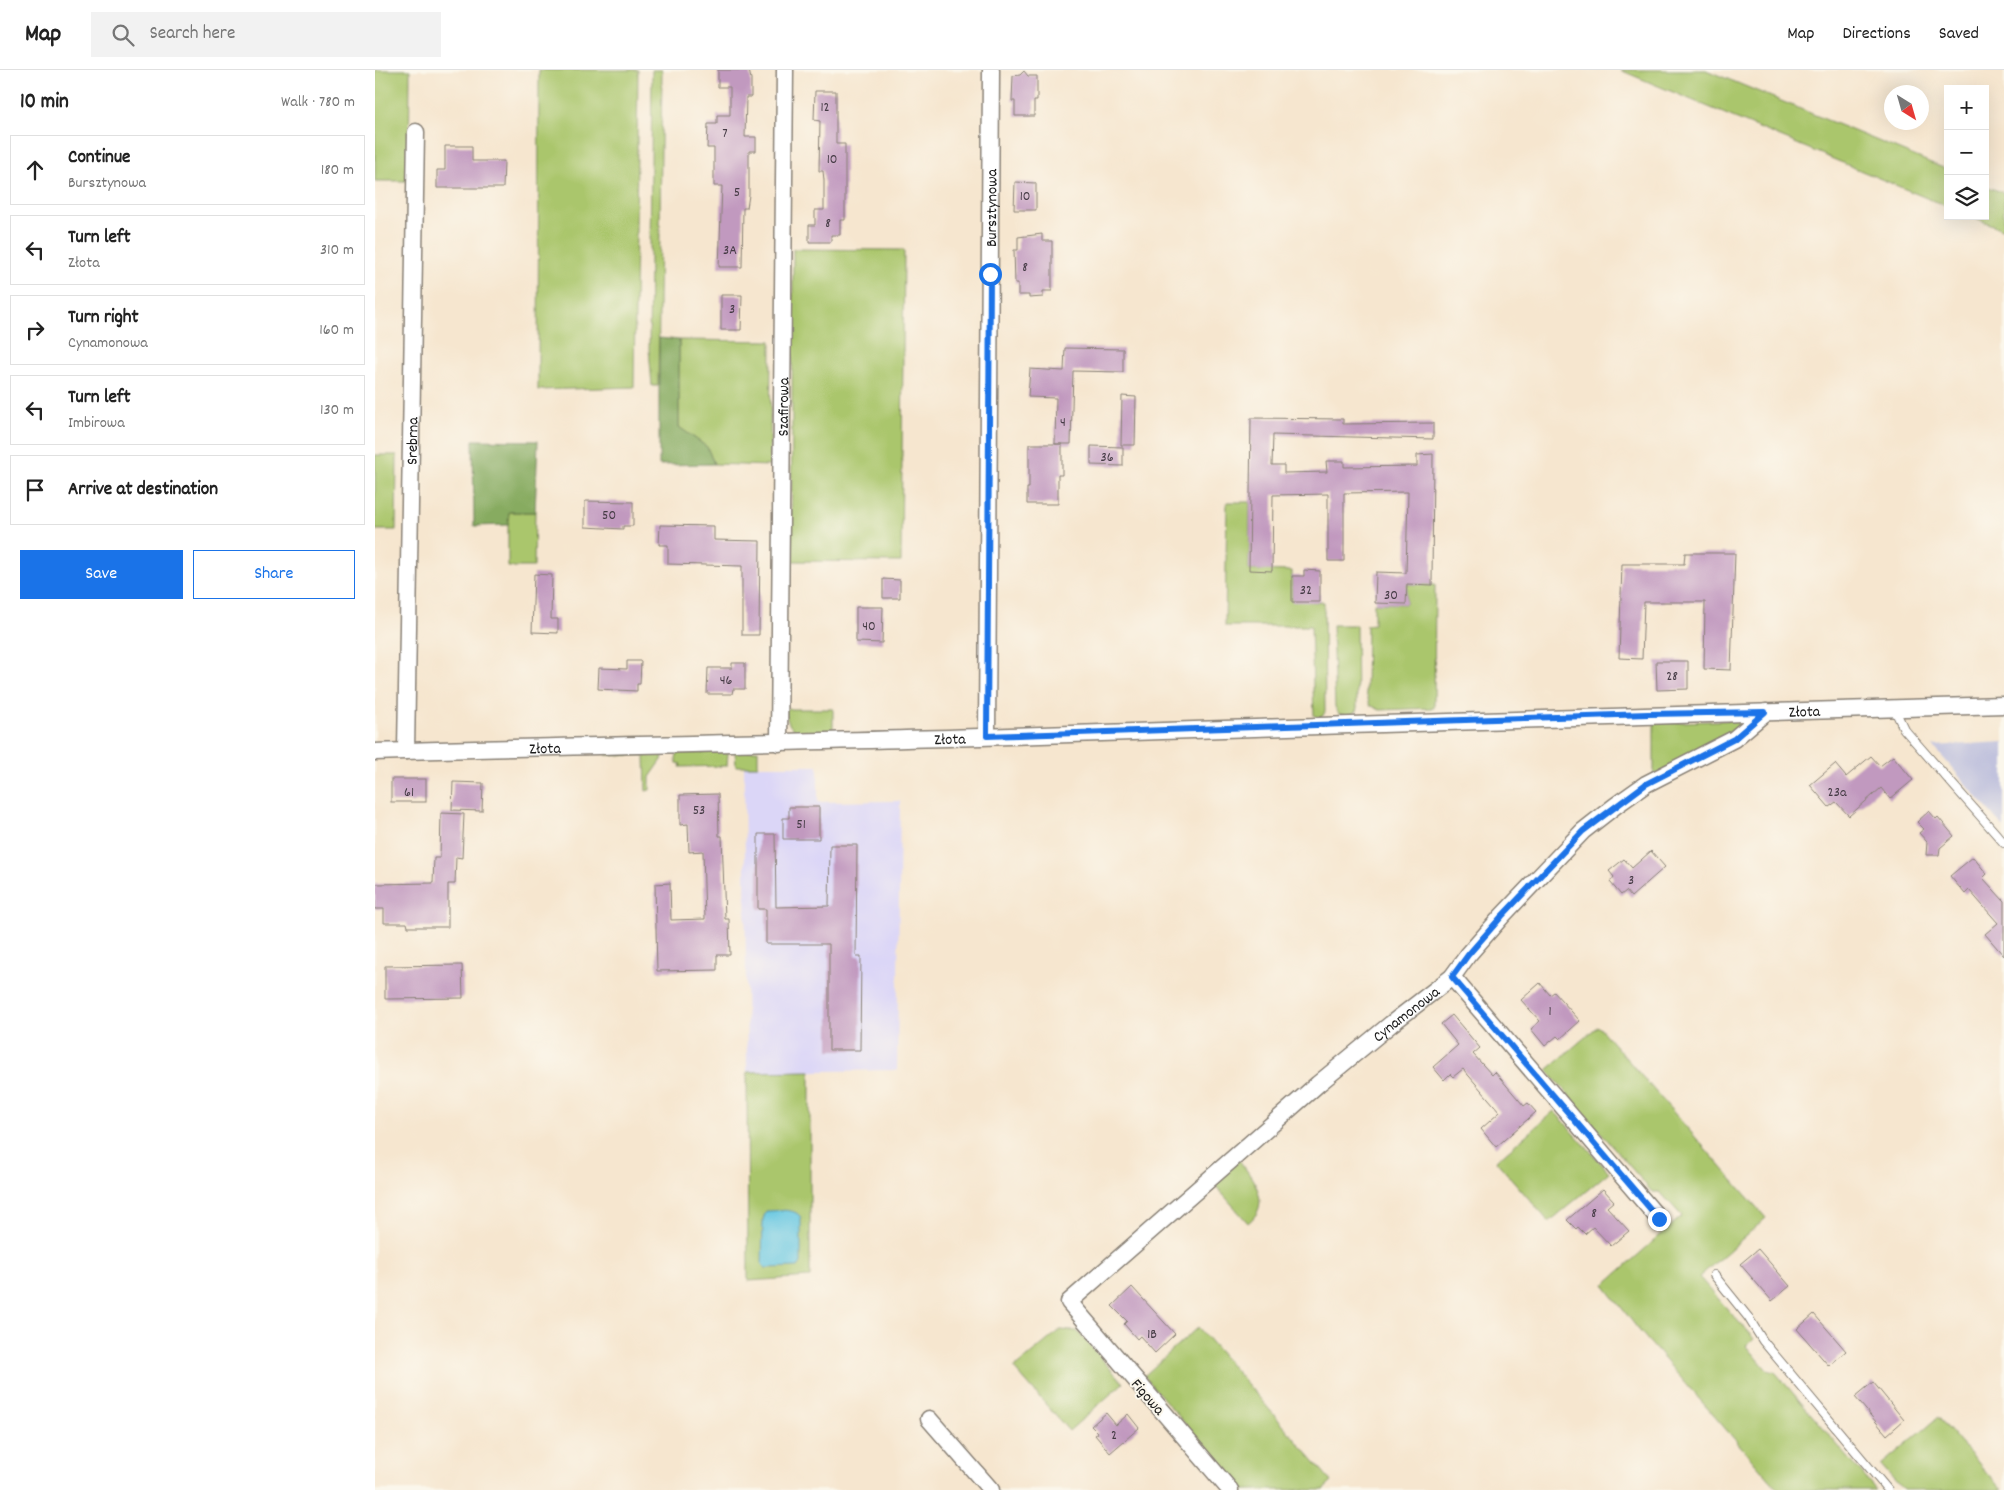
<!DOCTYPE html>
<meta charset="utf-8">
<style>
:root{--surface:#fff;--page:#f2f2f2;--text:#222;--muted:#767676;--line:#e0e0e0;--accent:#1a73e8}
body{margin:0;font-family:Dekko,sans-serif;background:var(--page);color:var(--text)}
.controls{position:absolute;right:15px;top:15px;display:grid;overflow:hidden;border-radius:0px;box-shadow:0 5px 20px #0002}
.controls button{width:45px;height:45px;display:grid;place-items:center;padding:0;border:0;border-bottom:1px solid var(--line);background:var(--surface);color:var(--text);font:25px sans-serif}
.compass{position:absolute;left:1509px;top:15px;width:45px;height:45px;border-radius:50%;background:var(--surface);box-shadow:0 5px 20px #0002;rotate:143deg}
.stop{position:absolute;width:15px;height:15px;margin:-11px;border:4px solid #1a73e8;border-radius:50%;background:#fff}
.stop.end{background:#1a73e8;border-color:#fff;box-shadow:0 1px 5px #0008}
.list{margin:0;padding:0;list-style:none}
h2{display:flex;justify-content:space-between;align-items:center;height:65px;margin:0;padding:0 20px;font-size:21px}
h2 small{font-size:16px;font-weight:400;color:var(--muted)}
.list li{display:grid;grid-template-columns:32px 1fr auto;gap:15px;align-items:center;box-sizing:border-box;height:70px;margin:0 10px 10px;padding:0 10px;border:1px solid var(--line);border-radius:0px}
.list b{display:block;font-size:19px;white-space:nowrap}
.list p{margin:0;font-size:16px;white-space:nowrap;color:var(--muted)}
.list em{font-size:16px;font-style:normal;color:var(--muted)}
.actions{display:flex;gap:10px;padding:15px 20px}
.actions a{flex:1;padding:11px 0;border:1px solid var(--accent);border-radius:0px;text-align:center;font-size:18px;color:var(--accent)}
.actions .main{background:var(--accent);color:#fff}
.icon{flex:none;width:28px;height:28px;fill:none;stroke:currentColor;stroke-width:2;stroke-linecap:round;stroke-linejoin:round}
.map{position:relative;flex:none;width:1629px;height:1420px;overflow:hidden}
header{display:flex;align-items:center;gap:30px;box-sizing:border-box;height:70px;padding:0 25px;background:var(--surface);border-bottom:1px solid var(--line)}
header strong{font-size:24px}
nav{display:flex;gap:28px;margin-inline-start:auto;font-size:18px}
.search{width:350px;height:45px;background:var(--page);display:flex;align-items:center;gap:12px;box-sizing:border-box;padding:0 18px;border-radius:0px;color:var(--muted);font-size:19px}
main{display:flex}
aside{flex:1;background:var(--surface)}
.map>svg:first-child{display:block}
.built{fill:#dbd6f7}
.industrial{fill:#c1c2dd}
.green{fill:#aac66c;stroke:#637144}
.forest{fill:#87ab60;stroke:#52643e}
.water{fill:#63c6e1;stroke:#40717e}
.building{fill:#c199bf}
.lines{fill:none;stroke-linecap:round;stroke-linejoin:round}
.service-casing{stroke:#898176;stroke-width:10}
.minor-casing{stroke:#898176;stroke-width:19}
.service{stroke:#fff;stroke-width:8}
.minor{stroke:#fff;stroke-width:16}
.route{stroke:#1a73e8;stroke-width:6}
.labels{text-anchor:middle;stroke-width:4;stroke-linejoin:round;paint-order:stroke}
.number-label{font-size:14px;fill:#453b45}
.street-label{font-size:16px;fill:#1c1c1c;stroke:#fbf7ec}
</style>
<header>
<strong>Map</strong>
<div class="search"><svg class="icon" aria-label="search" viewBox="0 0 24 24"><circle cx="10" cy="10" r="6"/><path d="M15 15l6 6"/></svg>Search here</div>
<nav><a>Map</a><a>Directions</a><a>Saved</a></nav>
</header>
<main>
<aside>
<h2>10 min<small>Walk · 780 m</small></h2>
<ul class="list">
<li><svg class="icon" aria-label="ahead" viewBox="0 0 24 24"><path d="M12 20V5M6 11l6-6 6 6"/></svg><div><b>Continue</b><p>Bursztynowa</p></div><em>180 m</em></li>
<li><svg class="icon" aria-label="left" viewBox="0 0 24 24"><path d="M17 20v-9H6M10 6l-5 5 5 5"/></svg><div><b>Turn left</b><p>Złota</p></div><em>310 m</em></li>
<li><svg class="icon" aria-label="right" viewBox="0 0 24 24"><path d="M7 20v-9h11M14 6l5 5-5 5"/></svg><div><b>Turn right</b><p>Cynamonowa</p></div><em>160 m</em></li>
<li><svg class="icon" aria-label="left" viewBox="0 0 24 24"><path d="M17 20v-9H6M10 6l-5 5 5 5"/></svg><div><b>Turn left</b><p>Imbirowa</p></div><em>130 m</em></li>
<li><svg class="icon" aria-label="arrive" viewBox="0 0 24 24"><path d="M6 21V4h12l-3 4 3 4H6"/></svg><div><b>Arrive at destination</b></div></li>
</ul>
<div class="actions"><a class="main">Save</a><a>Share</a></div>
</aside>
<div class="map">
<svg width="1629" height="1420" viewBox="0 0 1629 1420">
<rect width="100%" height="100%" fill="#fbf7ec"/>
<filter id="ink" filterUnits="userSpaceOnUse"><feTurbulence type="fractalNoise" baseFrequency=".02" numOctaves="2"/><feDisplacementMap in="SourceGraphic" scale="10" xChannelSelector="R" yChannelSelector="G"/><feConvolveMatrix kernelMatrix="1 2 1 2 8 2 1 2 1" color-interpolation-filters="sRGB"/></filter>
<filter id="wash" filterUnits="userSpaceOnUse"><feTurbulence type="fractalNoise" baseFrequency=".0096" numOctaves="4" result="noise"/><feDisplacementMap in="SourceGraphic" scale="20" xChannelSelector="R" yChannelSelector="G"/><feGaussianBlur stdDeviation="1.12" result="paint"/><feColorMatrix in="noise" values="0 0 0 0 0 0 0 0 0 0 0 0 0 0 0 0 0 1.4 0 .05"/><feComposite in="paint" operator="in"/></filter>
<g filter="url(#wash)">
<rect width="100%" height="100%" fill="#f6e6cf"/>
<path class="built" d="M369,696H443V732L525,731L522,1000L372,1002Z"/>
<path class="industrial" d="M1629,672V758L1558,676Z"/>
<g class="green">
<path d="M0,0H35L34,111H0Z"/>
<path d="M164,0H263L259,317L163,320Z"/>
<path d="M277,0H287L283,316H277L274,279Z"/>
<path d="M1245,0H1331L1573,100V137Z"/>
<path d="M1610,116L1629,123V160L1596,146H1610Z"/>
<path d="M418,179L529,180L526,492L416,491Z"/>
<path d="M304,270L396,271L395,396L339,394L332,377L304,357Z"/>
<path d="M0,385H22L21,460H0Z"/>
<path d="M852,432H875L874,500L917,501V531L949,532L950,642L947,647L939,646L936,556H850Z"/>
<path d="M133,442H160L159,497H133Z"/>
<path d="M1032,514L1060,515L1059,638L1005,640L995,635L991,623L992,555L999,554V533L1031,534Z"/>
<path d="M957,555H981L982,638L981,641L974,646L964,644L960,637Z"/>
<path d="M411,639H458V662C436,666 411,669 411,639Z"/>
<path d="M1363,650V657L1279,706V653Z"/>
<path d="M383,680V696H361L360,681Z"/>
<path d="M235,682H286L288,685L287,690L275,707V720L271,721L270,685H231Z"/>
<path d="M353,682L352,696L305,697L306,694L302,693L301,689L302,684L307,683Z"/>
<path d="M1223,956L1391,1148L1324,1207L1379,1269L1372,1276L1392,1300L1400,1302L1501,1420H1404L1263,1259L1229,1215L1307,1146L1285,1122H1277L1172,1000Z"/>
<path d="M435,1001V1207L373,1211L372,1002Z"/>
<path d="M1179,1041L1234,1102L1174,1152L1121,1091Z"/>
<path d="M864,1090C878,1109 898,1133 873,1153L838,1113Z"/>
<path d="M823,1257L957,1412L948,1420H867L769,1306Z"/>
<path d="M685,1260L702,1261L748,1313L694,1361L639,1298Z"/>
<path d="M1563,1347L1627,1420H1528L1506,1395Z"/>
</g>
<g class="forest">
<path d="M284,268L304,270V357L332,377L339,394L284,395Z"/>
<path d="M98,370L163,371L160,442H134L133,455L99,456Z"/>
</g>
<path class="water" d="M391,1141C402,1141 421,1137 426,1148V1193L423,1197L393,1198H390L387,1194L388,1149Z"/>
<g id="blocks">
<g class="building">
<path d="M343,0H374L376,9V27H371L370,67H381V81H374V125L372,138H368L367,197H344L347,116H339V78H332L333,54H342V45H355V17H343Z"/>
<path d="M649,1L653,6H662V31H659V46H640V31H637L638,6L645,5Z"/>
<path d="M440,21H461V74H470V150H465V165H456V172H434V155H440V140H449V110L448,101H444L445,51L439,50Z"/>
<path d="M70,76H97V91H129L128,118H62V100H70Z"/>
<path d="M640,112L661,113V140H639Z"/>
<path d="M667,164V171H677V221H668V227L654,228V225H643V213H640L639,180H643V167Z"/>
<path d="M346,225H367L366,260H346Z"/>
<path d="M690,278L748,279V302L698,301L696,374H680L681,328L653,327L655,299L689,301Z"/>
<path d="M747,326L761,327L760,375H746Z"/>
<path d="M876,348L968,349V354L1058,353V369L898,365L897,395H909V403L952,402L951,391H969V397L1042,396V385L1058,384L1057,515L1032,514L1031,534L1000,533L1001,502L1031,503L1033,422L969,423V491H953V424L898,425L897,501L874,500Z"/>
<path d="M654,374H687V405H683V434H652V418H654Z"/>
<path d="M716,376L748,377V396L716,395Z"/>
<path d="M210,431L258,432V456H248V459L210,457Z"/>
<path d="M285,455L339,456V470L385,471L384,565H367V496L293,494V475H284Z"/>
<path d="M1310,483H1360L1356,600L1329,599L1330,532H1269L1267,589L1244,588L1247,494H1309Z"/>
<path d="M929,500L945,501V532H917V506H929Z"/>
<path d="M159,504L177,505L176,549H183V563L157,562Z"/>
<path d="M508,509L525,510V528H508Z"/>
<path d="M481,537H508L507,573L481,572Z"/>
<path d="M252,591H266L265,614H262V621L223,619L224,598L252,599Z"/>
<path d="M1281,591H1313V619L1282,620Z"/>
<path d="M357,593H370V619H358L357,624H332L333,598H357Z"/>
<path d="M1496,686L1505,696L1518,686L1538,710L1515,729L1506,718L1474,746L1461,732L1454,737L1435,715L1460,694L1471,707Z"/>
<rect x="16" y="709" width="35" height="23"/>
<path d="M78,712L108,713L107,741L77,740Z"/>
<path d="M343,724L344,766H347L350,849H354L355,885H342V900L282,901L280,814L295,813L296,850L330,849L328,781L314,782L313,754L305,755V725Z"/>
<path d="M414,737H444V769H408V748H414Z"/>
<path d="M1554,741L1561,749L1563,747L1579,766L1565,778L1564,785H1551L1552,772L1544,763L1549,759L1542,752Z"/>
<path d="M66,743L89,744L87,788L81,787L80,814H73V857H33L32,853H9V839H0V814L58,813L59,788H65Z"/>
<path d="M383,764H400L401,837L454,836L455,775H482L481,886H486L485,980H454V874H391V839H383Z"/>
<path d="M1276,781L1290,797L1256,827L1251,821L1246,825L1235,812L1239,807L1234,801L1249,789L1257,798Z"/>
<path d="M1598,787L1612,804L1608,808L1629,831V886L1610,864L1623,853L1594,820L1590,824L1575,806Z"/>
<path d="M87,895L88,928L10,929V896Z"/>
<path d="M1165,913L1175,925L1179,922L1205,951L1185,969L1182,966L1170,976L1156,959L1165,951L1146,930Z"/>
<path d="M1077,945L1105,978L1098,984L1117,1005L1120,1002L1149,1036L1153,1033L1161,1042L1121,1077L1106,1059L1125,1042L1088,999L1078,1007L1075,1004L1069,1010L1058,997L1083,975L1066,954Z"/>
<path d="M1228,1119L1239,1131L1232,1137L1254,1161L1236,1176L1218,1157L1210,1164L1203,1157L1201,1159L1192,1150Z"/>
<path d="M1383,1179L1415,1216L1397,1231L1365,1194Z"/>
<path d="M757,1217L800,1264L780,1283L765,1266L762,1269L749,1254L752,1251L737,1236Z"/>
<path d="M1439,1244L1471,1281L1454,1296L1422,1259Z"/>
<path d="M1498,1312L1529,1350L1512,1365L1480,1327Z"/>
<path d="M731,1343L741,1355L753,1344L764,1358L735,1383L720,1365L723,1363L716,1356Z"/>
</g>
</g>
</g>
<g filter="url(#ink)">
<use href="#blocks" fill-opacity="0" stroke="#898176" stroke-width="1"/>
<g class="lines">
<defs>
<g id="service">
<path d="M1519,638L1529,659L1629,773"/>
<path d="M1339,1205L1373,1247L1388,1271L1513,1420"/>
</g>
<g id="minor">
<path id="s1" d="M612,666L616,0"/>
<path id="s2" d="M404,673L410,0"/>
<path id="s3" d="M31,681L41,62"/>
<path id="s4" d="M0,682C202,675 404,673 606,667C947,657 1288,643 1629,635"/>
<path d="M1077,907L1284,1149"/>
<path d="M554,1349L616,1420"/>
<path id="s5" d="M855,1420L694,1232L943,1014L1016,954L1077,907L1093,885L1127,846L1208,761L1240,736L1271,714L1359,669L1391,642"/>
</g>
</defs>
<use href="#service" class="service-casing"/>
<use href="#minor" class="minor-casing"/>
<use href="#service" class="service"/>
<use href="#minor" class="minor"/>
</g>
</g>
<g class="lines" filter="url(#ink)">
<path class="route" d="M615,204L612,666L1273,644L1390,642L1359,669L1271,714L1208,761L1127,846L1093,885L1077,907L1284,1149"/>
</g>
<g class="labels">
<g class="number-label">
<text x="450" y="41">12</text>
<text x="350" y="67">7</text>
<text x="457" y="93">10</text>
<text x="362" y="126">5</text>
<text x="650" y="130">10</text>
<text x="453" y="157">8</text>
<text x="355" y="184">3A</text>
<text x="650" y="201">8</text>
<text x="357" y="243">3</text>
<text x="688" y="356">4</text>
<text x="732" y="391">36</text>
<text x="234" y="449">50</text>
<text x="931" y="524">32</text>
<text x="1016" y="529">30</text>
<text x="494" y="560">40</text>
<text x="1297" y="610">28</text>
<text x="351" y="614">46</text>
<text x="34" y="726">61</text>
<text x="1462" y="726">23a</text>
<text x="324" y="744">53</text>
<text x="426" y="758">51</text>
<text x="1256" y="814">3</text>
<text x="1175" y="945">1</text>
<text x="1219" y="1147">8</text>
<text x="777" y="1268">1B</text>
<text x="739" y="1369">2</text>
</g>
<g class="street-label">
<text dy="6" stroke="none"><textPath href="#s1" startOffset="528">Bursztynowa</textPath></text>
<text dy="6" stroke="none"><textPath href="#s2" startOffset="336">Szafirowa</textPath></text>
<text dy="6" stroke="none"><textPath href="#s3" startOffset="310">Srebrna</textPath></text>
<text dy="6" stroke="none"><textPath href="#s4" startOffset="1430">Złota</textPath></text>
<text dy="6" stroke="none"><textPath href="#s4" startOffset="575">Złota</textPath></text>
<text dy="6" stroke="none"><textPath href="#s4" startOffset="170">Złota</textPath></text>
<text dy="6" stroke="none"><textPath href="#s5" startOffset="691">Cynamonowa</textPath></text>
<text transform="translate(774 1326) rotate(49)" y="6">Figowa</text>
</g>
</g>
</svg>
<div class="controls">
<button>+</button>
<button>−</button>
<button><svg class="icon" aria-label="layers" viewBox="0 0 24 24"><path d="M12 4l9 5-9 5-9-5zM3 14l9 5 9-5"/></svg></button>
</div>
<svg class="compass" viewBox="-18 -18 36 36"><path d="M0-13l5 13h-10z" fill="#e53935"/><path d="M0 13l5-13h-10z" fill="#767676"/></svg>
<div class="stop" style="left:615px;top:204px"></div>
<div class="stop end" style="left:1284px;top:1149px"></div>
</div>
</main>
